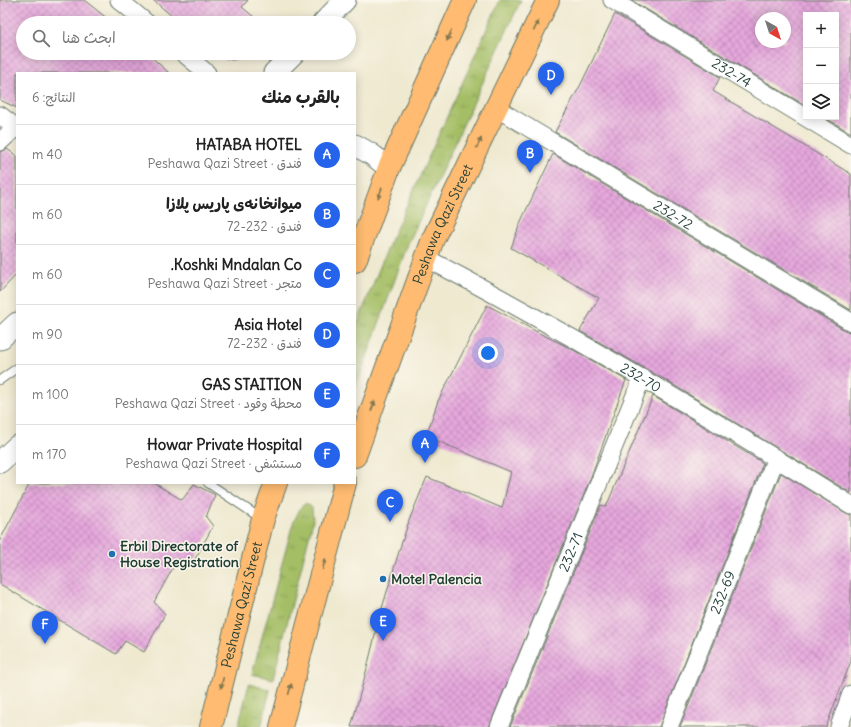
<!DOCTYPE html>
<html lang="ar">
<meta charset="utf-8">
<style>
:root{--surface:#fff;--page:#f6f6f6;--text:#222;--muted:#767676;--line:#e0e0e0;--accent:#2563eb}
body{margin:0;font-family:Delius,"Playpen Sans Arabic",sans-serif;background:var(--page);color:var(--text);direction:rtl}
.controls{position:absolute;right:12px;top:12px;display:grid;overflow:hidden;border-radius:0px;box-shadow:0 2px 10px #0003}
.controls button{width:36px;height:36px;display:grid;place-items:center;padding:0;border:0;border-bottom:1px solid var(--line);background:var(--surface);color:var(--text);font:20px sans-serif}
.compass{position:absolute;left:755px;top:12px;width:36px;height:36px;border-radius:50%;background:var(--surface);box-shadow:0 2px 10px #0003;rotate:141deg}
.you{position:absolute;left:488px;top:353px;width:14px;height:14px;margin:-10px;border:3px solid #fff;border-radius:50%;background:#1a73e8;box-shadow:0 0 0 6px #1a73e833}
.badge{display:grid;place-items:center;width:26px;height:26px;border-radius:50%;background:var(--accent);color:#fff;font-size:13px;font-weight:700}
.pin{position:absolute;translate:-50% -33px;filter:drop-shadow(0 1px 2px #0008)}
.pin::after{content:'';position:absolute;top:21px;width:14px;height:12px;background:inherit;clip-path:polygon(0 0,100% 0,50% 100%)}
.list{margin:0;padding:0;list-style:none}
h2{display:flex;justify-content:space-between;align-items:center;height:52px;margin:0;padding:0 16px;font-size:17px}
h2 small{font-size:13px;font-weight:400;color:var(--muted)}
.list li{display:grid;grid-template-columns:26px 1fr auto;gap:12px;align-items:center;box-sizing:border-box;height:60px;padding:0 16px;border-top:1px solid var(--line)}
.list b{display:block;font-size:15px;white-space:nowrap}
.list p{margin:0;font-size:13px;white-space:nowrap;color:var(--muted)}
.list em{font-size:13px;font-style:normal;color:var(--muted)}
.icon{flex:none;width:22px;height:22px;fill:none;stroke:currentColor;stroke-width:2;stroke-linecap:round;stroke-linejoin:round}
.map{position:relative;flex:none;width:851px;height:727px;overflow:hidden;direction:ltr}
.search{position:absolute;background:var(--surface);box-shadow:0 2px 10px #0003;left:16px;top:16px;width:340px;height:44px;display:flex;align-items:center;gap:10px;box-sizing:border-box;padding:0 14px;border-radius:22px;color:var(--muted);font-size:15px}
.panel{position:absolute;background:var(--surface);box-shadow:0 2px 10px #0003;left:16px;top:72px;width:340px;height:412px;border-radius:0px;direction:rtl}
.map>svg:first-child{display:block}
.grass{fill:url(#grass-tufts);stroke:#627e4c}
.building{fill:url(#building-cross-hatch);fill-rule:evenodd}
.lines{fill:none;stroke-linecap:round;stroke-linejoin:round}
.service-casing{stroke:#68796b;stroke-width:10}
.minor-casing{stroke:#68796b;stroke-width:19}
.tertiary-casing{stroke:#68796b;stroke-width:23}
.trunk-casing{stroke:#68796b;stroke-width:24}
.service{stroke:#fff;stroke-width:8}
.minor{stroke:#fff;stroke-width:17}
.tertiary{stroke:#fff;stroke-width:21}
.trunk{stroke:#febb71;stroke-width:22}
.oneway{fill:#83764f}
.poi-dot{fill:#1f6fb2;stroke:#fbf7ec;stroke-width:1.5}
.labels{text-anchor:middle;stroke-width:3;stroke-linejoin:round;paint-order:stroke}
.street-label{font-size:14px;fill:#1f3d34;stroke:#fbf7ec}
.poi-label{font-size:14px;font-weight:bold;fill:#1f3d34;stroke:#fbf7ec;text-anchor:start}
</style>
<div class="map">
<svg width="851" height="727" viewBox="0 0 851 727">
<defs>
<pattern id="grass-tufts" width="24" height="20" patternUnits="userSpaceOnUse"><rect width="24" height="20" fill="#a4be65"/><path d="M3 7l-1-3M5 7V3M7 7l1-3M15 17l-1-3M17 17v-4M19 17l1-3" fill="none" stroke="#859c54"/></pattern>
<pattern id="building-cross-hatch" width="8" height="8" patternUnits="userSpaceOnUse"><rect width="8" height="8" fill="#e6a7dd"/><path d="M0 0l8 8M0 8l8-8" fill="none" stroke="#ba89b4"/></pattern>
</defs>
<rect width="100%" height="100%" fill="#fbf7ec"/>
<filter id="ink" filterUnits="userSpaceOnUse"><feTurbulence type="fractalNoise" baseFrequency=".025" numOctaves="2"/><feDisplacementMap in="SourceGraphic" scale="8" xChannelSelector="R" yChannelSelector="G"/><feConvolveMatrix kernelMatrix="1 2 1 2 8 2 1 2 1" color-interpolation-filters="sRGB"/></filter>
<filter id="wash" filterUnits="userSpaceOnUse"><feTurbulence type="fractalNoise" baseFrequency=".012" numOctaves="4" result="noise"/><feDisplacementMap in="SourceGraphic" scale="16" xChannelSelector="R" yChannelSelector="G"/><feGaussianBlur stdDeviation="0.9" result="paint"/><feColorMatrix in="noise" values="0 0 0 0 0 0 0 0 0 0 0 0 0 0 0 0 0 1.4 0 .05"/><feComposite in="paint" operator="in"/></filter>
<g filter="url(#wash)">
<rect width="100%" height="100%" fill="#efe9d0"/>
<g class="grass">
<path d="M500,0H521L408,244L355,389V329L390,242Z"/>
<path d="M306,503L312,508L313,521L273,679L252,674L293,523L301,507Z"/>
<path d="M249,684L270,690L261,727H238Z"/>
</g>
<g id="blocks">
<g class="building">
<path d="M0,0H84L113,23H23V53H147L169,73H17V108L0,100Z"/>
<path d="M153,0H248L242,7L261,23H180Z"/>
<path d="M631,0H851V133L824,117H836V15H806V106ZM761,18H785V42H761Z"/>
<path d="M615,14L720,77L713,91L851,174V310L555,132L581,84Z"/>
<path d="M217,53H245L240,58L232,60L224,58Z"/>
<path d="M7,149L17,156V274L0,292V152Z"/>
<path d="M553,154L846,331L851,332V493L662,378L580,331L599,298L511,248L521,221Z"/>
<path d="M487,305L541,334L570,348L626,380L589,482L489,727H351L366,672L380,615L400,548L410,518L427,477L502,508L511,472L426,436L438,401Z"/>
<path d="M653,396L763,463L659,727H510L601,505L606,507Z"/>
<path d="M781,473L846,513L851,515V661L826,727H680Z"/>
<path d="M30,483H154L182,500L194,484L215,495L206,517L213,526L193,563L178,559L154,602L165,614L144,652L125,641L116,654L0,584V540Z"/>
</g>
</g>
</g>
<g filter="url(#ink)">
<use href="#blocks" fill-opacity="0" stroke="#68796b" stroke-width="1"/>
<g class="lines">
<defs>
<g id="service">
<path d="M0,380L17,368"/>
<path d="M208,483L262,519"/>
</g>
<g id="minor">
<path d="M119,0L147,23"/>
<path id="s1" d="M612,0L851,145"/>
<path d="M183,53L207,73"/>
<path id="s2" d="M496,108L851,322"/>
<path d="M0,115L17,128"/>
<path d="M0,142L16,127"/>
<path id="s3" d="M426,258C571,334 712,418 851,505"/>
<path id="s4" d="M499,727L642,378"/>
<path id="s5" d="M669,727L776,458"/>
<path d="M839,727L851,694"/>
</g>
<g id="tertiary">
<path d="M323,23L345,0"/>
<path d="M274,73L294,53"/>
<path d="M355,145L371,154L389,168"/>
<path d="M0,339L17,323"/>
<path d="M0,462L17,446"/>
</g>
<g id="trunk">
<path d="M355,261L389,168L465,0"/>
<path id="s6" d="M355,456L433,239L548,0"/>
<path id="s7" d="M211,727L263,519L276,483"/>
<path d="M281,727L345,483"/>
</g>
</defs>
<use href="#service" class="service-casing"/>
<use href="#minor" class="minor-casing"/>
<use href="#tertiary" class="tertiary-casing"/>
<use href="#trunk" class="trunk-casing"/>
<use href="#service" class="service"/>
<use href="#minor" class="minor"/>
<use href="#tertiary" class="tertiary"/>
<use href="#trunk" class="trunk"/>
</g>
<defs><path id="oneway-solid" d="M-6-.8H1V-3.2L6.5 0L1 3.2V.8H-6Z"/></defs>
<g class="oneway">
<use href="#oneway-solid" transform="translate(536 26) rotate(-64)"/>
<use href="#oneway-solid" transform="translate(449 36) rotate(114)"/>
<use href="#oneway-solid" transform="translate(479 143) rotate(-64)"/>
<use href="#oneway-solid" transform="translate(380 193) rotate(111)"/>
<use href="#oneway-solid" transform="translate(373 406) rotate(-70)"/>
<use href="#oneway-solid" transform="translate(324 564) rotate(-75)"/>
<use href="#oneway-solid" transform="translate(222 683) rotate(104)"/>
<use href="#oneway-solid" transform="translate(290 689) rotate(-75)"/>
</g>
</g>
<g class="poi-dot">
<circle cx="112" cy="554" r="4"/>
<circle cx="383" cy="579" r="4"/>
</g>
<g class="labels">
<g class="street-label">
<text dy="5" stroke="none"><textPath href="#s1" startOffset="140">232-74</textPath></text>
<text dy="5" stroke="none"><textPath href="#s2" startOffset="207">232-72</textPath></text>
<text dy="5" stroke="none"><textPath href="#s6" startOffset="248">Peshawa Qazi Street</textPath></text>
<text dy="5" stroke="none"><textPath href="#s3" startOffset="246">232-70</textPath></text>
<text dy="5" stroke="none"><textPath href="#s4" startOffset="189">232-71</textPath></text>
<text dy="5" stroke="none"><textPath href="#s5" startOffset="145">232-69</textPath></text>
<text dy="5" stroke="none"><textPath href="#s7" startOffset="126">Peshawa Qazi Street</textPath></text>
</g>
<g class="poi-label">
<text x="120" y="551">Erbil Directorate of<tspan x="120" dy="16">House Registration</tspan></text>
<text x="391" y="584">Motel Palencia</text>
</g>
</g>
</svg>
<div class="controls">
<button>+</button>
<button>−</button>
<button><svg class="icon" aria-label="layers" viewBox="0 0 24 24"><path d="M12 4l9 5-9 5-9-5zM3 14l9 5 9-5"/></svg></button>
</div>
<svg class="compass" viewBox="-18 -18 36 36"><path d="M0-13l5 13h-10z" fill="#e53935"/><path d="M0 13l5-13h-10z" fill="#767676"/></svg>
<div class="you"></div>
<div class="pin badge" style="left:425px;top:463px">A</div>
<div class="pin badge" style="left:530px;top:173px">B</div>
<div class="pin badge" style="left:390px;top:522px">C</div>
<div class="pin badge" style="left:551px;top:95px">D</div>
<div class="pin badge" style="left:383px;top:641px">E</div>
<div class="pin badge" style="left:45px;top:644px">F</div>
<div class="search"><svg class="icon" aria-label="search" viewBox="0 0 24 24"><circle cx="10" cy="10" r="6"/><path d="M15 15l6 6"/></svg>ابحث هنا</div>
<section class="panel">
<h2>بالقرب منك<small>النتائج: 6</small></h2>
<ul class="list">
<li><span class="badge">A</span><div><b>HATABA HOTEL</b><p>فندق · Peshawa Qazi Street</p></div><em>40 m</em></li>
<li><span class="badge">B</span><div><b>میوانخانەی پاریس پلازا</b><p>فندق · 232-72</p></div><em>60 m</em></li>
<li><span class="badge">C</span><div><b>Koshki Mndalan Co.</b><p>متجر · Peshawa Qazi Street</p></div><em>60 m</em></li>
<li><span class="badge">D</span><div><b>Asia Hotel</b><p>فندق · 232-72</p></div><em>90 m</em></li>
<li><span class="badge">E</span><div><b>GAS STAITION</b><p>محطة وقود · Peshawa Qazi Street</p></div><em>100 m</em></li>
<li><span class="badge">F</span><div><b>Howar Private Hospital</b><p>مستشفى · Peshawa Qazi Street</p></div><em>170 m</em></li>
</ul>
</section>
</div>
